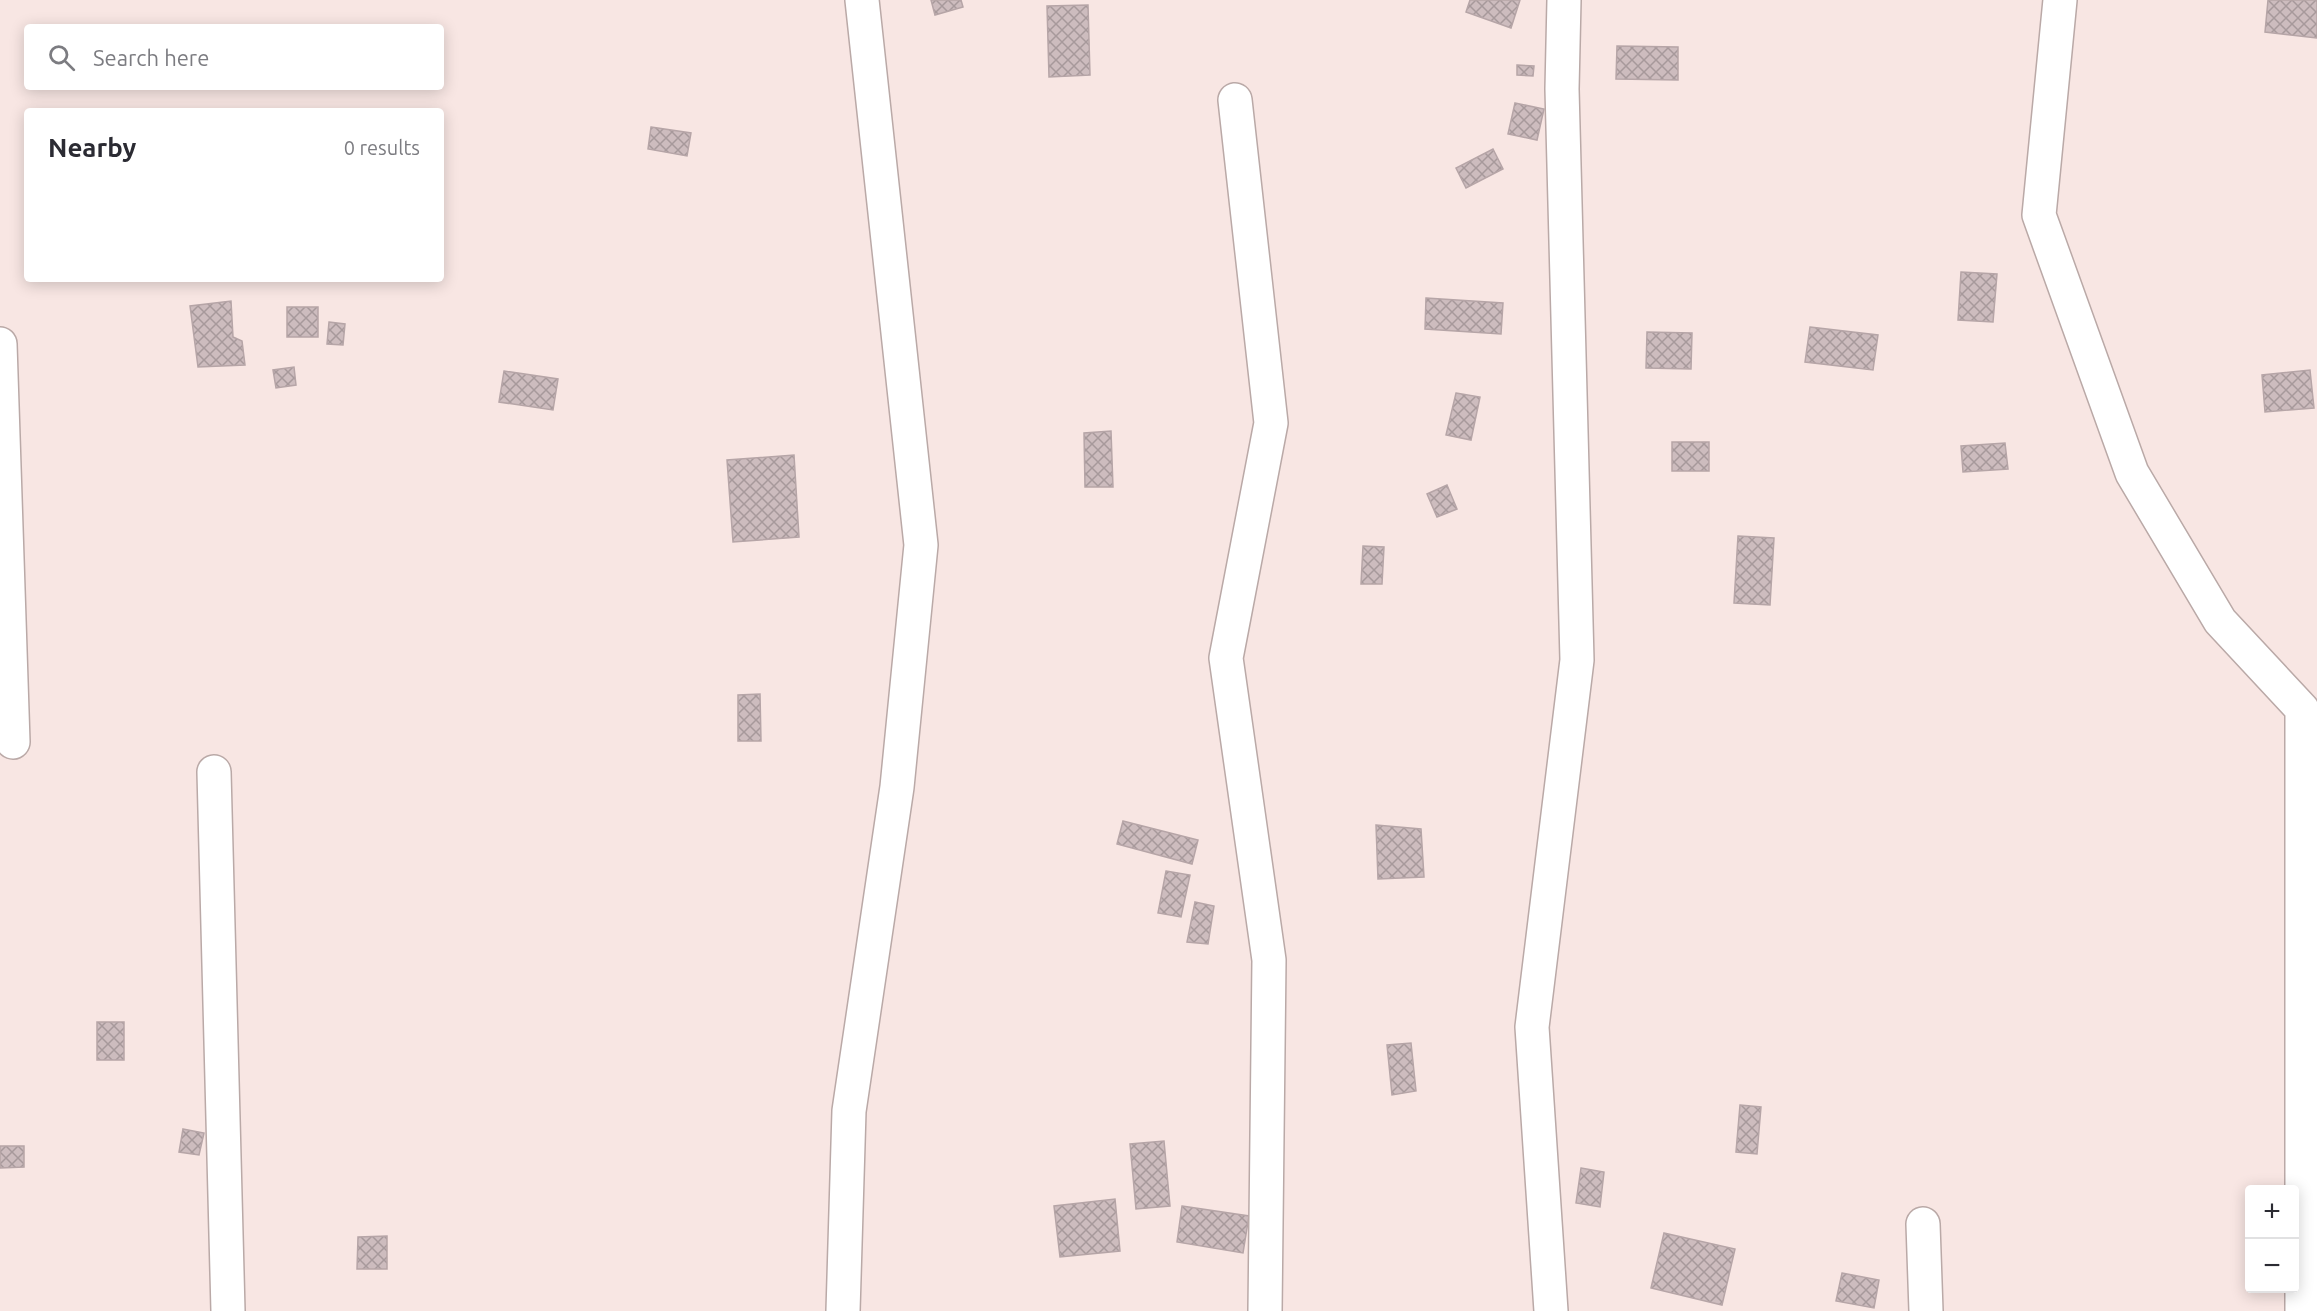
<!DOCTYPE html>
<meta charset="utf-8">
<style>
:root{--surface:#fff;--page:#f2f2f3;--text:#2b2b33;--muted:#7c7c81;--line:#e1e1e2}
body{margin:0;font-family:Ubuntu,sans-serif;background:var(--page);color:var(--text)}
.controls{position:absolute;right:18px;bottom:18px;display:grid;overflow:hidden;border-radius:6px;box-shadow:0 3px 15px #0003}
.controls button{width:54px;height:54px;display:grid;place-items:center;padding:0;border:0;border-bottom:2px solid var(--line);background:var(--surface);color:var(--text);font:30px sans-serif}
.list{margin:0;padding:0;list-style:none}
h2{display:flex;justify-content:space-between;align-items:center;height:78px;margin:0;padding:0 24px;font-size:26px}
h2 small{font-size:20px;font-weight:400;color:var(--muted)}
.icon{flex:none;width:33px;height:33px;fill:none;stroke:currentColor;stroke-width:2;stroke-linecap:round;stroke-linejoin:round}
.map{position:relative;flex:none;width:2317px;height:1311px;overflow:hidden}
.search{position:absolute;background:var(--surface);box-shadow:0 3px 15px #0003;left:24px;top:24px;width:420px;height:66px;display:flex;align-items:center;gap:15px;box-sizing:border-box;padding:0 21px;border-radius:6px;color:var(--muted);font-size:22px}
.panel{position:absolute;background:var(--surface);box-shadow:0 3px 15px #0003;left:24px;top:108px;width:420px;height:174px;border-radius:6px}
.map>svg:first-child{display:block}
.building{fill:url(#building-cross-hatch);stroke:#b6a5a7;stroke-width:1.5}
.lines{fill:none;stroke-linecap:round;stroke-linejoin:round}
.minor-casing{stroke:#baa9a7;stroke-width:36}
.minor{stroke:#fff;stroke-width:33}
</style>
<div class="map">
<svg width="2317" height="1311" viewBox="0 0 2317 1311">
<defs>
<pattern id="building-cross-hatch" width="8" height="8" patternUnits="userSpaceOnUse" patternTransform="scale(1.5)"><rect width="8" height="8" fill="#cdbcbe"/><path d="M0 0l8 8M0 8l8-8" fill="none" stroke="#a7999b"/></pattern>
</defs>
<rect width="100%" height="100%" fill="#f8e6e3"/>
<g class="building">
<path d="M931,0H961L963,7L935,15Z"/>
<path d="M1470,0H1520L1511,28L1466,12Z"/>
<path d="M2268,0H2317V38L2265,32Z"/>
<path d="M1088,5L1090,75L1049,77L1047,6Z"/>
<path d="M1617,46L1678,47V80L1616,79Z"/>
<path d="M1517,65L1534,66L1533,76L1517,75Z"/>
<path d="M1515,103L1544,109L1537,140L1508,134Z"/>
<path d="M651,127L691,133L687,156L648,149Z"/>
<path d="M1493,149L1503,169L1466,188L1456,168Z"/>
<path d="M1961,272L1997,274L1993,322L1958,320Z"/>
<path d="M1426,298L1503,303L1501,334L1425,329Z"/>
<path d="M231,301L233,337L242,341L245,365L198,367L190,306Z"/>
<rect x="287" y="307" width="31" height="30"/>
<path d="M329,322L345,324L343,345L327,344Z"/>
<path d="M1810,327L1878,335L1873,370L1805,362Z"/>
<path d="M1647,332L1692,333L1691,369L1646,368Z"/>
<path d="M294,367L296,385L276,388L273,370Z"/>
<path d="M2310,370L2314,408L2265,412L2262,375Z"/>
<path d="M504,371L558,379L553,410L499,402Z"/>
<path d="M1456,393L1480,397L1471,440L1446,435Z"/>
<path d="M1111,431L1113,487H1085L1084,433Z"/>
<rect x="1672" y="442" width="37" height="29"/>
<path d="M2005,443L2008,469L1963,472L1961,446Z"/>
<path d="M794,455L799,537L733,542L727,460Z"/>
<path d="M1447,485L1457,509L1437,517L1427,494Z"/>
<path d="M1738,536L1774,538L1770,605L1734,603Z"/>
<path d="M1363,546L1384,547L1382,584H1361Z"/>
<path d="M760,694L761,741H738V695Z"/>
<path d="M1123,821L1198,840L1192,864L1117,844Z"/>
<path d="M1376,825L1421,829L1424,877L1378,879Z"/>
<path d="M1166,871L1190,875L1181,917L1158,913Z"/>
<path d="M1195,902L1214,906L1208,944L1187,942Z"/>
<rect x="97" y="1022" width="27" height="38"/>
<path d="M1411,1043L1416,1091L1392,1095L1387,1045Z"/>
<path d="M1740,1105L1761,1107L1757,1154L1736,1152Z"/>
<path d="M183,1129L204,1133L199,1155L179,1152Z"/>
<path d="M1164,1141L1170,1206L1136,1209L1130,1144Z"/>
<path d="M0,1146H24V1167L0,1168Z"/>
<path d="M1581,1168L1604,1172L1600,1207L1576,1203Z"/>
<path d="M1115,1199L1120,1251L1060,1257L1054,1206Z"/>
<path d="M1182,1206L1249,1216L1243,1253L1177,1242Z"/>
<path d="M1664,1233L1735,1249L1722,1305L1651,1288Z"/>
<path d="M387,1236V1269H357L358,1237Z"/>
<path d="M1842,1273L1879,1280L1874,1308L1836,1301Z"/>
</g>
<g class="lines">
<defs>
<g id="minor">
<path d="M2060,0L2039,215L2132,473L2220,621L2302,709V1311"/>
<path d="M1235,100L1271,423L1226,658L1269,960L1265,1311"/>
<path d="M0,344L13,742"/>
<path d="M214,772L228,1311"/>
<path d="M1923,1224L1926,1311"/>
<path d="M843,1311L849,1111L897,787L921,545L862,0"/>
<path d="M1551,1311L1532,1027L1577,660L1562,89L1564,0"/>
</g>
</defs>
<use href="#minor" class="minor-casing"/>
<use href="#minor" class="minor"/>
</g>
</svg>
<div class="controls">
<button>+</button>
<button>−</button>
</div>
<div class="search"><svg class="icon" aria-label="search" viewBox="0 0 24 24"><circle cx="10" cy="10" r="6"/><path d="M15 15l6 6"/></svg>Search here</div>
<section class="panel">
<h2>Nearby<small>0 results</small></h2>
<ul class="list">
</ul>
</section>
</div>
